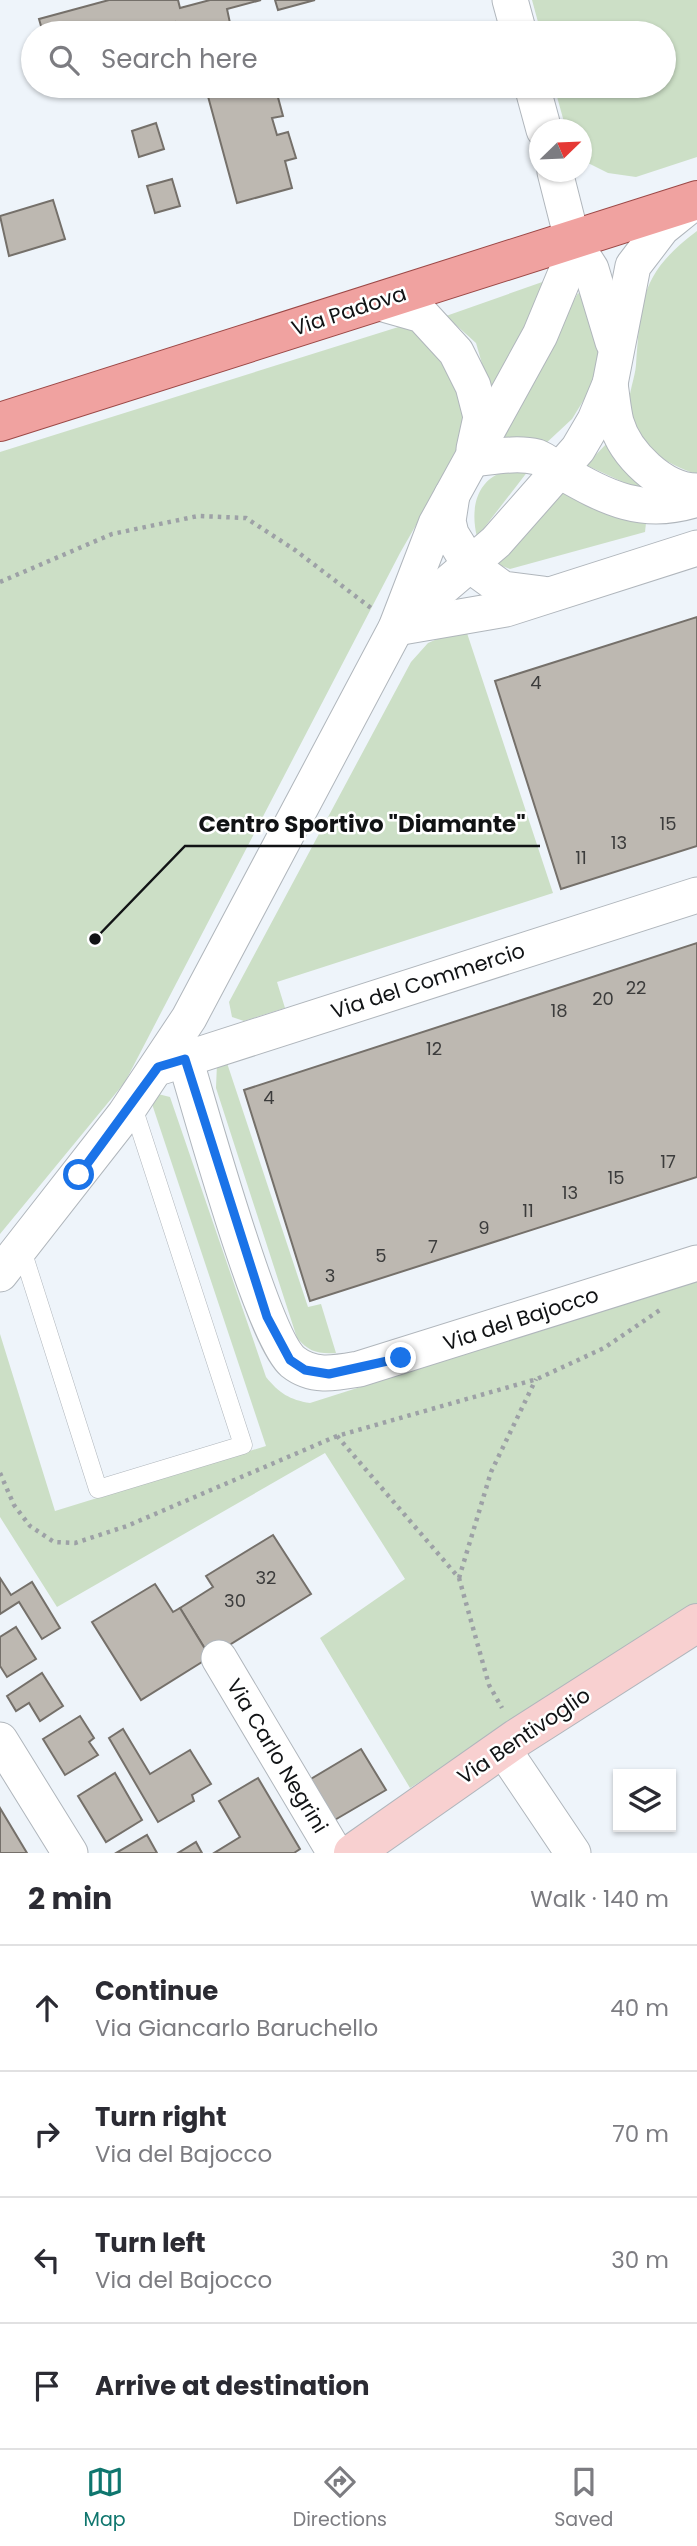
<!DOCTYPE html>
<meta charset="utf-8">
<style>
:root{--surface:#fff;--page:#f2f2f3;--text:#2b2b33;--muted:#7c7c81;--line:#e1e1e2;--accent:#0f766e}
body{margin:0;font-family:Poppins,sans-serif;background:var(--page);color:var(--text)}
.controls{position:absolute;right:21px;bottom:21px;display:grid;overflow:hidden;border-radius:0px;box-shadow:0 2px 5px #0004}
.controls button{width:63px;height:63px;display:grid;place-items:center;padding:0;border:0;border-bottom:2px solid var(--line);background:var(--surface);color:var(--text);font:35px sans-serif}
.compass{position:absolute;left:529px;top:119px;width:63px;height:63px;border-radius:50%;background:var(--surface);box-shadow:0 2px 5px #0004;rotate:67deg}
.stop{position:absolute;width:21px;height:21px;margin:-16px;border:5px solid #1a73e8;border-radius:50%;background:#fff}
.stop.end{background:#1a73e8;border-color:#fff;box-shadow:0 2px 7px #0008}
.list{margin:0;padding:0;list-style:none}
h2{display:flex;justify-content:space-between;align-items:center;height:91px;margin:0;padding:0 28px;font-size:30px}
h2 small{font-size:23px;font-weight:400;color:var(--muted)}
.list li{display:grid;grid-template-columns:46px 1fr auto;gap:21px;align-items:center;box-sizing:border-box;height:126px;padding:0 28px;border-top:2px solid var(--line)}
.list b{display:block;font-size:26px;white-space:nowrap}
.list p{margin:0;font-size:23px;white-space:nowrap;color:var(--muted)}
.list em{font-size:23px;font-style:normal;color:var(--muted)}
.icon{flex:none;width:38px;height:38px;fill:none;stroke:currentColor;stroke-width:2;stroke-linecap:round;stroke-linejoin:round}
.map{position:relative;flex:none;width:697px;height:1853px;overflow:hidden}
.search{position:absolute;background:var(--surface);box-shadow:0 2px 5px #0004;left:21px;right:21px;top:21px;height:77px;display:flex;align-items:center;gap:18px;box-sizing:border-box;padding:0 24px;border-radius:38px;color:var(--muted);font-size:26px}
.sheet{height:595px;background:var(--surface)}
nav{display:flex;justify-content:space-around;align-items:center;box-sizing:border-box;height:98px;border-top:2px solid var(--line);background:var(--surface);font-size:19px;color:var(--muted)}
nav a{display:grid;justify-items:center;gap:4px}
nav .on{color:var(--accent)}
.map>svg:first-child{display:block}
.green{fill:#ccdfc6}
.building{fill:#bdb8b1;stroke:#75706a;stroke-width:2}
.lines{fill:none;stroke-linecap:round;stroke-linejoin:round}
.lane-casing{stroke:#b0b6bc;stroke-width:19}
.street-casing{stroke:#b0b6bc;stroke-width:37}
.secondary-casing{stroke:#b0b6bc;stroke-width:40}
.primary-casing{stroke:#9b4846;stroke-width:40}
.path{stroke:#9da1a6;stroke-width:4.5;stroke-dasharray:3.5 5;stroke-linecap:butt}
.lane{stroke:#fff;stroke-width:18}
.street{stroke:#fff;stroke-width:35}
.secondary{stroke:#f8d0d0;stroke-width:38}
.primary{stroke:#f0a2a0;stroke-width:38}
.route{stroke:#1a73e8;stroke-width:9}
.labels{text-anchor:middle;stroke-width:5;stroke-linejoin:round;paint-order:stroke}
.number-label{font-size:18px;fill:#3c3c3c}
.street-label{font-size:21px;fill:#111315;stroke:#fff}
.leader{fill:none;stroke:#111315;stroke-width:2.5}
.callout-dot{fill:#111315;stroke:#fff;stroke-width:2.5}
.callout-label{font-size:23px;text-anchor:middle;font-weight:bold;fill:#111315;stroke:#fff;stroke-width:5;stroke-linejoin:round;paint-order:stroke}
</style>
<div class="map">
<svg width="697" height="1853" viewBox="0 0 697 1853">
<rect width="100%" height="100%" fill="#eef4fa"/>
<g class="green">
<path d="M532,0H697V157L636,177L608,173L586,162L582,156V130L566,129L554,86H664V33H541Z"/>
<path d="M697,231V474C666,465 632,443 629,407C628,394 635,378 636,365C641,299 641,273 697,231Z"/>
<path d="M548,280L494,405L476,343L446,316Z"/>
<path d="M578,293L595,306L603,340L593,385L572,419L543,446L495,443Z"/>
<path d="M408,324L441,345L468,398L462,445L400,553L125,1082L0,1234V452Z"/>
<path d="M612,438L653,496L586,465Z"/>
<path d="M528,471L477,537C471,513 474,484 500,473C507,469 520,471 528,471Z"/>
<path d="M566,484L646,523L645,532L510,569L497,564Z"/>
<path d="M465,627L553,893L277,982L285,1008L244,1021L232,1017L229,1002L411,662L428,643Z"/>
<path d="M225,1057L308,1307L321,1304L336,1353C318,1354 309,1352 297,1338L216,1088L217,1063Z"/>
<path d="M158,1094L170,1097L266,1377C279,1393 290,1400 310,1403L697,1280V1603L410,1788L320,1638L405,1579L325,1453L57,1607L0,1517V1334L55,1511L266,1446L152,1104Z"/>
</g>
<g class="building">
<path d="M109,0H178L180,8L210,0H261L227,9L230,23L193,33H178L175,22L143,33H43L39,19Z"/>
<path d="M275,0H315L278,10Z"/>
<path d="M218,86H262L264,93L276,90L283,116L272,118L277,135L288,132L296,158L285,161L292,188L237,203L206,89Z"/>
<path d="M156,123L164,149L139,157L132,131Z"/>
<path d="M172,179L180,206L155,213L147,186Z"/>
<path d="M53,200L65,239L9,256L0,216Z"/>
<path d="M697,617V846L561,889L495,681Z"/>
<path d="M697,943V1177L310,1301L244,1090Z"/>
<path d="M273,1535L311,1594L210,1657L180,1608L213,1587L206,1576Z"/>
<path d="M0,1578L11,1595L32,1582L60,1628L42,1639L19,1602L0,1614Z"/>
<path d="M155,1584L173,1612L180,1608L210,1657L141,1700L92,1622Z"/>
<path d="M16,1627L36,1659L7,1677L0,1666V1637Z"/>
<path d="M42,1673L63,1706L40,1721L29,1703L16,1711L7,1696Z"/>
<path d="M80,1716L94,1738L89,1742L98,1755L65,1775L43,1739Z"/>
<path d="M123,1729L150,1774L190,1750L211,1784L192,1795L194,1801L158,1822L109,1738Z"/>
<path d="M361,1749L386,1790L333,1821L309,1780Z"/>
<path d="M115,1773L142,1820L106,1842L78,1796Z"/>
<path d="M258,1778L300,1849L294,1853H214L240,1837L219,1801Z"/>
<path d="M0,1808L27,1853H0Z"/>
<path d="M147,1835L157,1853H116Z"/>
<path d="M196,1842L202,1853H178Z"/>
</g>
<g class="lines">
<defs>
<path id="lane" d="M21,1247L98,1489L243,1445L132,1104"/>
<g id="street">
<path d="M510,0L519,33"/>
<path d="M532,86L544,130"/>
<path d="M555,172L572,239L591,269L613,342"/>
<path d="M376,302L422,315L456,352L473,386L481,417L474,449"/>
<path d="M610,384C612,396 613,410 616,422C625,454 663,491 697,491"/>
<path d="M473,459C493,457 517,452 537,457C545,460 553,467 560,471C607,498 643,517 697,499"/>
<path d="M452,495L448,521L451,534L470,565L503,589L543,594"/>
<path d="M399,625L496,542L578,449L595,420L610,384L633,266L662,228L693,203"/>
<path d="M396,628L506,609L697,548"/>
<path d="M185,1059C201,1111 262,1336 293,1362C313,1378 336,1373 359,1369L697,1263"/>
<path d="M164,1066L697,895"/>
<path d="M0,1274L125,1114L189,1018L396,628L436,524L540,335L567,270L572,239"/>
<path d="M219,1658L335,1853"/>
<path d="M0,1740L70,1853"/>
<path d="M503,1749L573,1853"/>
</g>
<path id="secondary" d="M353,1853L517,1738L697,1623"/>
<path id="primary" d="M0,422L697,200"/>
</defs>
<use href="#lane" class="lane-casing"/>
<use href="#street" class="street-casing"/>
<use href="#secondary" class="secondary-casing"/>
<use href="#primary" class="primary-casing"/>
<g class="path">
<path d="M0,582L112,534L198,516L246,518L295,550L371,608"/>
<path d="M337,1436L459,1578L489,1685L502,1708"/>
<path d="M0,1473L14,1505L30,1526L54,1542L75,1543L127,1526L337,1436L537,1379L604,1348L660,1310"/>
<path d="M459,1578L491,1472L536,1379"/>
</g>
<use href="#lane" class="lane"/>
<use href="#street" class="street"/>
<use href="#secondary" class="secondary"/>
<use href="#primary" class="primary"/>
</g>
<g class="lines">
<path class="route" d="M79,1175L158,1067L185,1059L267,1317L290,1360L305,1370L329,1374L401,1358"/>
</g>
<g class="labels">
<g class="number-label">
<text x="536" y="689">4</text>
<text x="668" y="830">15</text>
<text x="619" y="849">13</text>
<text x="581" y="864">11</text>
<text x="636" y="994">22</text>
<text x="603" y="1005">20</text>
<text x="559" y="1017">18</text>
<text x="434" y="1055">12</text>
<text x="269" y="1104">4</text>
<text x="668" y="1168">17</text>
<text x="616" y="1184">15</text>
<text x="570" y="1199">13</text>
<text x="528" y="1217">11</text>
<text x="484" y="1234">9</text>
<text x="433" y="1253">7</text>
<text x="381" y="1262">5</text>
<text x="330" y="1282">3</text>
<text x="266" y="1584">32</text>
<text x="235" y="1607">30</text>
</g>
<g class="street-label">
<text transform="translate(349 311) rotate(-18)" y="7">Via Padova</text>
<text transform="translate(428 981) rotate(-18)" y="7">Via del Commercio</text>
<text transform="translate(521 1319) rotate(-18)" y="7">Via del Bajocco</text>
<text transform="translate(524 1736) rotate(-34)" y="7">Via Bentivoglio</text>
<text transform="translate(277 1756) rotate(59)" y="7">Via Carlo Negrini</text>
</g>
</g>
<path class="leader" d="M95 939L185 846H540"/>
<circle class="callout-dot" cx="95" cy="939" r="7"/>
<g class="callout-label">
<text x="362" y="832">Centro Sportivo "Diamante"</text>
</g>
</svg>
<div class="controls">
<button><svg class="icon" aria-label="layers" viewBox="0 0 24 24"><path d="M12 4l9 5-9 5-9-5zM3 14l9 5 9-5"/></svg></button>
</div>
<svg class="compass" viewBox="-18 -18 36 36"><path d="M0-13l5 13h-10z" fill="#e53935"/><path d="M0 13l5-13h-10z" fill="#7c7c81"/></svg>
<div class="stop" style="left:79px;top:1175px"></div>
<div class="stop end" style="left:401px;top:1358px"></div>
<div class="search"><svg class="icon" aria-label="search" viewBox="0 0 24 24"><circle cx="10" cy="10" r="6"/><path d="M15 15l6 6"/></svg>Search here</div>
</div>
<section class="sheet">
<h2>2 min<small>Walk · 140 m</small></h2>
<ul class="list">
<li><svg class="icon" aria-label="ahead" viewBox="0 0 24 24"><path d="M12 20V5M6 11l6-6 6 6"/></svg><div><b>Continue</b><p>Via Giancarlo Baruchello</p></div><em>40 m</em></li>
<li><svg class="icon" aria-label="right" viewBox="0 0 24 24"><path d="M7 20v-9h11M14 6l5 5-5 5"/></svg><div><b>Turn right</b><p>Via del Bajocco</p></div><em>70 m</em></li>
<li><svg class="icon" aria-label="left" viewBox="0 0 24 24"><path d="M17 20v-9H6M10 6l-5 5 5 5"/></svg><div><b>Turn left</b><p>Via del Bajocco</p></div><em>30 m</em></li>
<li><svg class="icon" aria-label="arrive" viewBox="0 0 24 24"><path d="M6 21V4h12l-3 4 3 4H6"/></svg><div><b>Arrive at destination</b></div></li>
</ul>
</section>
<nav>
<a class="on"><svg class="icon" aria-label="map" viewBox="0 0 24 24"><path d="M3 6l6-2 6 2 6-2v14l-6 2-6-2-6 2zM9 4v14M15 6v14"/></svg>Map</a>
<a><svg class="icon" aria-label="directions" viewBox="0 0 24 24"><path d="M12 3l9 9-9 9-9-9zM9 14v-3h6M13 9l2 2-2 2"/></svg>Directions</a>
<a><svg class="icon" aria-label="saved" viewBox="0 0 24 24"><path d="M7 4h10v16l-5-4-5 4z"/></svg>Saved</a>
</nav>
